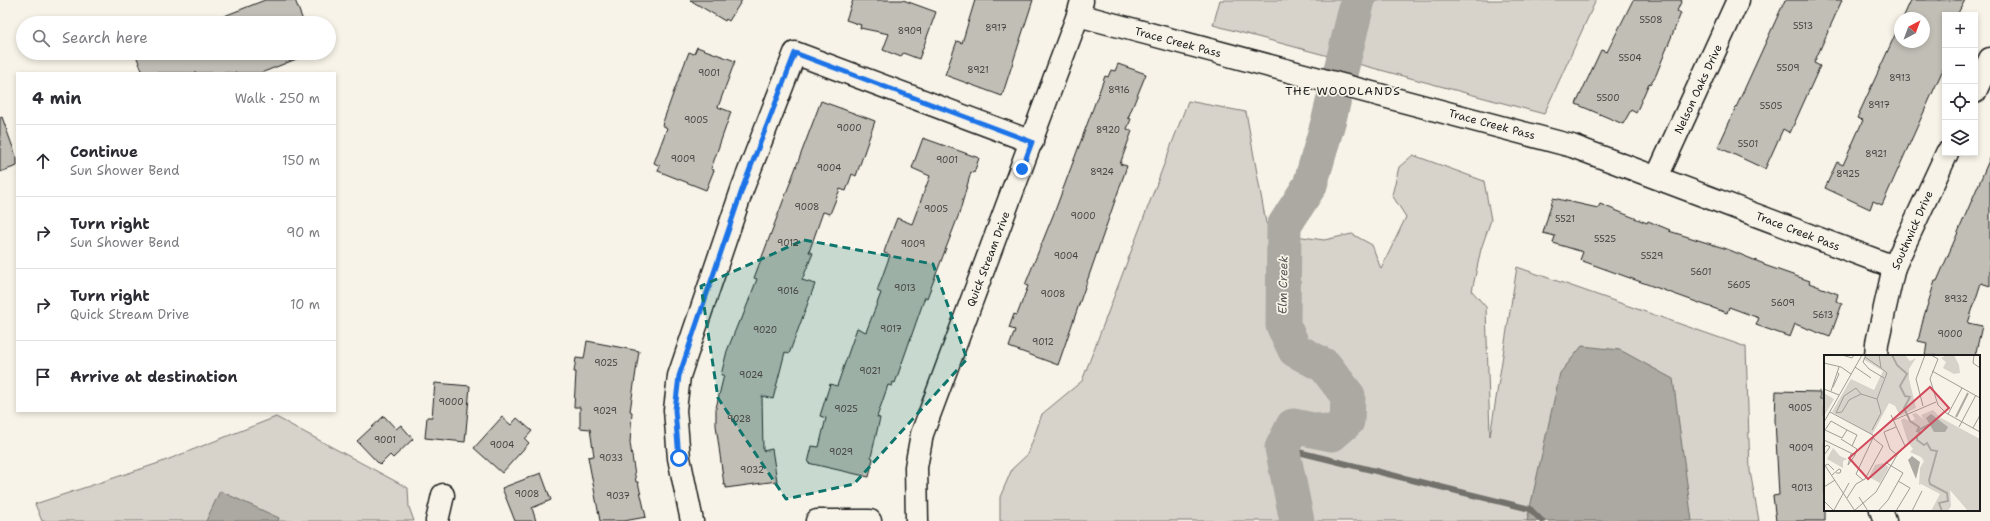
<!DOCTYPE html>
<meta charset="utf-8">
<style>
:root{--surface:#fff;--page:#f2f2f3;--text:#2b2b33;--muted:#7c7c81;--line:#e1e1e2}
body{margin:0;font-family:"Shantell Sans",sans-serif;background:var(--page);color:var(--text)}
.controls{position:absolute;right:12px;top:12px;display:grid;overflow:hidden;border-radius:0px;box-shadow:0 2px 6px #0003}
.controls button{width:36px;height:36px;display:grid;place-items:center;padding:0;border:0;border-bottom:1px solid var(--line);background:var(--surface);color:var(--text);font:20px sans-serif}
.compass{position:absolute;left:1894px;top:12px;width:36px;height:36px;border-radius:50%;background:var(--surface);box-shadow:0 2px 6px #0003;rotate:41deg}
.stop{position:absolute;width:12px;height:12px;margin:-9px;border:3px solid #1a73e8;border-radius:50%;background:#fff}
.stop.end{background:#1a73e8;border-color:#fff;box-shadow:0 1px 4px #0008}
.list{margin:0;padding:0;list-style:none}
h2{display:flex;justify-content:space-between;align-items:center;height:52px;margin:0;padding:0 16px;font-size:17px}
h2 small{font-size:13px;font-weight:400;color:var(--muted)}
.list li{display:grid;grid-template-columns:26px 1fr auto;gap:12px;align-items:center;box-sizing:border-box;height:72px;padding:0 16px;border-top:1px solid var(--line)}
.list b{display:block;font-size:15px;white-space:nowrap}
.list p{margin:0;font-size:13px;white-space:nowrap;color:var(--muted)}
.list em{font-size:13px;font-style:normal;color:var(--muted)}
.icon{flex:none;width:22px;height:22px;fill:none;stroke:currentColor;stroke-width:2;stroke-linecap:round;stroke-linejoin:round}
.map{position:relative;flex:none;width:1990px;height:521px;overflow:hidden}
.search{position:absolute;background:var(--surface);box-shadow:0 2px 6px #0003;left:16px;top:16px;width:320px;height:44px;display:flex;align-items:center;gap:10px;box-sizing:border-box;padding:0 14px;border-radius:22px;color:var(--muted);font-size:15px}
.panel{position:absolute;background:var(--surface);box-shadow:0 2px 6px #0003;left:16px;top:72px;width:320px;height:340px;border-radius:0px}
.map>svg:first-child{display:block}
.green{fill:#d7d3cb;stroke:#7a7874}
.water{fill:#aca9a2;stroke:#72716c}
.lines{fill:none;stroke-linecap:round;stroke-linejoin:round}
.stream{stroke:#72716c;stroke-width:6}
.river{stroke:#aca9a2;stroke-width:35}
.building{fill:#c0beb5;stroke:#1c1c1c}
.minor-casing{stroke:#1c1c1c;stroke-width:25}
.minor{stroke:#f7f3e8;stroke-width:22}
.route{stroke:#1a73e8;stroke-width:5}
.marked{fill:#0f766e;fill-opacity:0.2;stroke:#0f766e;stroke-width:3;stroke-dasharray:8 5;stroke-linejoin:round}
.labels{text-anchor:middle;stroke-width:3.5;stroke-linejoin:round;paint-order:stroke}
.number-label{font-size:9px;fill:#454442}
.street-label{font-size:11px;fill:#1c1c1c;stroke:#f7f3e8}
.neighbourhood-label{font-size:12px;letter-spacing:1px;fill:#1c1c1c;stroke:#f7f3e8}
.water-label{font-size:12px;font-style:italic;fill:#565452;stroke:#f7f3e8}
.inset-river{fill:none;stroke:#aca9a2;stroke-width:2}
.inset-road{fill:none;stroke:#9f9d96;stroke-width:1}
.view{fill:#d1495b;fill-opacity:0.15;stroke:#d1495b;stroke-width:2}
.inset-edge{fill:none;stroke:#1c1c1c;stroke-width:2}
</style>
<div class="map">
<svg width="1990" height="521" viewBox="0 0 1990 521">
<rect width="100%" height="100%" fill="#f7f3e8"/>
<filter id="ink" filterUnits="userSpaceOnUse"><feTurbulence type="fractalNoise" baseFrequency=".025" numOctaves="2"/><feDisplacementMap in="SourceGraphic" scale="8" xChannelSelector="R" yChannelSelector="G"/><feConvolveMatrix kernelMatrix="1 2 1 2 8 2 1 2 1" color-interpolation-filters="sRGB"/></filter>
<g filter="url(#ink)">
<g class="green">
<path d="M1220,0H1596L1544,114L1213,25Z"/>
<path d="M1188,101L1246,112L1266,223L1274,233L1324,240L1352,234L1372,245L1381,269L1406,217L1392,195L1399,167L1413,155L1484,181L1491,220L1481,249L1472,291L1486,307L1490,436L1517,267L1746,347L1750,471L1759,521H1000V497L1012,469L1028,454L1042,414L1082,381Z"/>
<path d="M276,417L408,488L409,507L414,521H42L35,504L159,463Z"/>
</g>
<g class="water">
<path d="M1582,346L1620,350L1673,379L1692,521H1527L1560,373Z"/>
<path d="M220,491L279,518L278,521H206Z"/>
</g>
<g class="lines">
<path class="stream" d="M1282,448L1530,509L1542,521"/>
<path class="river" d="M1297,521L1282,448L1293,426L1332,434L1347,421L1348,396L1325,366L1295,350L1283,325L1284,226L1310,185L1329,119L1358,0"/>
</g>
<g class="building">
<path d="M265,0H295L304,23H209V22Z"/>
<path d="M690,0H742L729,21L726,19L725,21Z"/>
<path d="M853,0H903L936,12L919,59L903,53L901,57L883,50L889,34L860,28L861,25L846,20Z"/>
<path d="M975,0H1033L1002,96L945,75L957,41L962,43Z"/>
<path d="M1633,0H1682L1677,11L1681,13L1656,75L1650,84L1649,83L1636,113L1631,110L1623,124L1576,104L1601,50L1607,52Z"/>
<path d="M1785,0H1842L1814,63L1820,66L1790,133L1783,129L1765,169L1718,147Z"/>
<path d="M1911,0H1965L1957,15H1945V65L1882,205L1873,201L1870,209L1825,188L1837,162L1843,165L1863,120L1857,118L1900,24V42H1924V18H1903Z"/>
<path d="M697,47L735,61L718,107L731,112L711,169L714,170L706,190L658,171L660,166L654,163L667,128L662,125L674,91L689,52L694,54Z"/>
<path d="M135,53H309V54L261,73H143Z"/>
<path d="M1118,64L1146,74L1128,118L1131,119L1127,129L1132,131L1120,164L1127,166L1058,365L1009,347L1015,330L1009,328L1014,314L1017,315L1028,286L1025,285L1056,208L1105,76L1108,77L1111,70L1115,71Z"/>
<path d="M821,101L875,121L856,176L852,174L846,191L840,189L830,214L823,212L809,252L813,253L802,280L815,284L789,354L785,352L773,399L762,396L763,451L772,449L777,481L726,488V485H724L716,425V408L724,375H721L727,351L739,321H741L757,279L754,278Z"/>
<path d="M2,117L17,159V166L0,172V118Z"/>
<path d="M923,138L979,158L974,173L971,172L959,214L927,298L925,297L895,383L893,382L892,386L888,385L877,417L880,418L871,457L873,458L869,477L808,463L812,446L819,447L826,418L820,416L830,384L837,386L857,328L866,332L881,293L877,291L890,255L884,253L885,249L897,218L912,224L930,176L912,168Z"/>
<path d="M1990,158V286L1981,283L1968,323L1982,326L1975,356H1925L1927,343L1918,341L1924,316L1935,281H1937Z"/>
<path d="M1553,198L1598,208L1600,204L1647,223L1648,221L1670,230L1669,231L1727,249L1764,264V265L1810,281L1809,283L1838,294L1836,301L1842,304L1830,337L1795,324L1790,337L1756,325L1759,318L1729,307L1727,313L1580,260L1583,252L1553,243L1555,236L1543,233Z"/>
<path d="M587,341L639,351L630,411L632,412L630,443L636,482H638L646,517L624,521H600L588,457L594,456L590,429L580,428V407H574L576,372H574L576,358L584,359Z"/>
<path d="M435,383L470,386L465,442L425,438L427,417H432Z"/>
<path d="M1776,391L1820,392V399H1825V521H1776L1773,496L1779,495L1775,420Z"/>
<path d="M384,416L396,429L401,425L413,439L393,458L390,455L380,465L357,441Z"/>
<path d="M502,417L511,425L517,418L532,431L525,439L529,443L502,473L474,448Z"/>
<path d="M541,473L551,500L532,508L536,521H515L502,488Z"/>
</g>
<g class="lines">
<defs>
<g id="minor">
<path d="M1078,15L1572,146L1894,267"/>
<path d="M1975,92L1990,59"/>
<path d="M1657,177L1738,0"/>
<path d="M1876,356L1877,343L1894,267L1947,153"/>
<path d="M1881,510L1885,521"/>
<path d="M437,521L443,495"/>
<path d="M692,521L679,458L675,410L679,376L743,187L795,53L1032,142"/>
<path d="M817,521H870"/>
<path d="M917,521L916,467L922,434L1078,15L1082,1"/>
</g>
</defs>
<use href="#minor" class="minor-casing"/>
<use href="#minor" class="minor"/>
</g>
</g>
<g class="lines" filter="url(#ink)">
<path class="route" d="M679,458L675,410L679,376L743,187L795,53L1032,142L1022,169"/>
</g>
<path class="marked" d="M804,240L933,264L967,359L854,484L786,499L718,398L701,286Z"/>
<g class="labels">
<g class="number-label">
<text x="1651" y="23">5508</text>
<text x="1803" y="29">5513</text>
<text x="996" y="31">8917</text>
<text x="910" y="34">8909</text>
<text x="1630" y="61">5504</text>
<text x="1788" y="71">5509</text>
<text x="978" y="73">8921</text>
<text x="709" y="76">9001</text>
<text x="1900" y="81">8913</text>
<text x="1119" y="93">8916</text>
<text x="1608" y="101">5500</text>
<text x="1879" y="108">8917</text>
<text x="1771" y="109">5505</text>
<text x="696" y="123">9005</text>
<text x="849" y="131">9000</text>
<text x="1108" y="133">8920</text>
<text x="1748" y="147">5501</text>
<text x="1876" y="157">8921</text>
<text x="683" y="162">9009</text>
<text x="947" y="163">9001</text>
<text x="829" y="171">9004</text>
<text x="1102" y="175">8924</text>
<text x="1848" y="177">8925</text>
<text x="807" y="210">9008</text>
<text x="936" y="212">9005</text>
<text x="1083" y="219">9000</text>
<text x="1565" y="222">5521</text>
<text x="1605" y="242">5525</text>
<text x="788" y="246">9012</text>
<text x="913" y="247">9009</text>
<text x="1066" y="259">9004</text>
<text x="1652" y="259">5529</text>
<text x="1701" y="275">5601</text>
<text x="1739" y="288">5605</text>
<text x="905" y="291">9013</text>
<text x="788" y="294">9016</text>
<text x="1053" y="297">9008</text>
<text x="1956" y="302">8932</text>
<text x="1783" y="306">5609</text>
<text x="1823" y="318">5613</text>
<text x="891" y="332">9017</text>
<text x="765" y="333">9020</text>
<text x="1950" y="337">9000</text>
<text x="1043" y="345">9012</text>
<text x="606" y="366">9025</text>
<text x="870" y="374">9021</text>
<text x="751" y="378">9024</text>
<text x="451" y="405">9000</text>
<text x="1800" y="411">9005</text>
<text x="846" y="412">9025</text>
<text x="605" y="414">9029</text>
<text x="739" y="422">9028</text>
<text x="385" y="443">9001</text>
<text x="502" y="448">9004</text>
<text x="1801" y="451">9009</text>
<text x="841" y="455">9029</text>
<text x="611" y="461">9033</text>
<text x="752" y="473">9032</text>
<text x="1802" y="491">9013</text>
<text x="527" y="497">9008</text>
<text x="618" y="499">9037</text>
</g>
<g class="street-label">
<text transform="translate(1178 42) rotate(15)" y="4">Trace Creek Pass</text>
<text transform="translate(1698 89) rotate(-65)" y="4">Nelson Oaks Drive</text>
<text transform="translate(1492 124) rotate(15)" y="4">Trace Creek Pass</text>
<text transform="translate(1912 230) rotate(-66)" y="4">Southwick Drive</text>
<text transform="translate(1798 231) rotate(21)" y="4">Trace Creek Pass</text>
<text transform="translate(988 259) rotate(-69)" y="4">Quick Stream Drive</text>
</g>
<g class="neighbourhood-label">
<text x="1343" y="95">THE WOODLANDS</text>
</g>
<g class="water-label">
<text transform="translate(1283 285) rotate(-89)" y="4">Elm Creek</text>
</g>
</g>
<g transform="translate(1824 355)">
<rect width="156" height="156" fill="#f7f3e8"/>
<path d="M41,0H81L86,6L92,3L85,14V24L92,53L76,61L71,51L65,48L48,80L8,57L27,24L50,35L59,16L39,4ZM123,0H130L135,10L136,18L130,19L119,13L122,7L117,3ZM0,38L10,44L0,61ZM109,55L117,63L156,84V156H144L126,135L127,151L124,156H107L116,139L97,129L95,130L96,113L100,106L97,102L86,97L89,94L84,87L77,65L80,63L86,67L91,64L88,59L92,58L100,65L97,60ZM9,93L16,101L23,104L19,106V113L3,104ZM59,108L65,112L56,128L45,122L51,110Z" fill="#d7d3cb"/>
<path d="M107,59L124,72L121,77H110L102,63ZM88,101L96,107L92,124L84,105Z" fill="#aca9a2"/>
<path class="inset-river" d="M68,0L73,10L83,19L76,31L81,41L86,42L80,53L86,66L95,72L93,76L97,78L93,81V85L100,90L103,88L107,95L113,96L105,125L106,129L123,138L124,146L115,148L118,156M132,62L144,38M93,76L106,69"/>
<path class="inset-road" d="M18,0L28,3L30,0M42,0L39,7L45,14L60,23M107,0L114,4L106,24L114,50L122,58L156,77M150,0L149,8L156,13M41,2L57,13M0,8L17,12L27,19M31,12L47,23M108,16L156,43M9,32L15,19L13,17M0,34L15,40M7,36L15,12M37,39L32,33L20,41L12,58L18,57L25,45L37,39L53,44L63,18L57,13L55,0M99,51L92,24L101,0M6,57L49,80L50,84L59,91L41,124L32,129L23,143M124,59L138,33M70,65L112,47M7,66L23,75L18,83L1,75ZM0,67L38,0M72,72L60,77L66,94L73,100M135,72L152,40M149,73L156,60M23,75L33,80L28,91M48,75L57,58L53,44M0,85L31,100L33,94L17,84M0,93L3,90L6,92L0,100M27,99L24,110L31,100M0,109L31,156M0,111L4,109L10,115M8,120L15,114L17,115L16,118H12M39,125L32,119L49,83M0,132L11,125M35,142L44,156M0,146L10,156M10,155L25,128M31,155L52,137L73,100L81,91L67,60M54,156L64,145L79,118L61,107M72,156L86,133L74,126M88,156L98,136"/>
<path class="view" d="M106,32L125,53L44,124L25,103Z"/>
<rect width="156" height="156" class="inset-edge"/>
</g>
</svg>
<div class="controls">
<button>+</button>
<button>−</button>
<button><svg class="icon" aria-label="locate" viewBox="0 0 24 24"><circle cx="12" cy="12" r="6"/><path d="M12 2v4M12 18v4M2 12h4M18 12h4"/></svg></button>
<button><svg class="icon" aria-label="layers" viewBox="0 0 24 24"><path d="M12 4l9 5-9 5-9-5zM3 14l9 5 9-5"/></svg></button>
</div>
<svg class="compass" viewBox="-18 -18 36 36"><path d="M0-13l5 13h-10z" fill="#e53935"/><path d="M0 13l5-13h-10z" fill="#7c7c81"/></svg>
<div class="stop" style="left:679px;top:458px"></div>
<div class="stop end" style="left:1022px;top:169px"></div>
<div class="search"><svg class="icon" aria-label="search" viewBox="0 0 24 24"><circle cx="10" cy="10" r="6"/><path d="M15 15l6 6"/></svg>Search here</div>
<section class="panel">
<h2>4 min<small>Walk · 250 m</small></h2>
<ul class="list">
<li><svg class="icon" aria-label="ahead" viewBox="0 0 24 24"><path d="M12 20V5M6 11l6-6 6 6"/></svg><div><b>Continue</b><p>Sun Shower Bend</p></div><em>150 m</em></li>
<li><svg class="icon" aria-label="right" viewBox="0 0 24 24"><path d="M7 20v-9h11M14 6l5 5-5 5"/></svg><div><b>Turn right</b><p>Sun Shower Bend</p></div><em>90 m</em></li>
<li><svg class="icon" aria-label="right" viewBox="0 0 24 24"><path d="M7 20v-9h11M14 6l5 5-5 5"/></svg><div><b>Turn right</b><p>Quick Stream Drive</p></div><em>10 m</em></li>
<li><svg class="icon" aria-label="arrive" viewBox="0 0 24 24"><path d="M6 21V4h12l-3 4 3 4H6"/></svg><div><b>Arrive at destination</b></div></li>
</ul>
</section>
</div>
